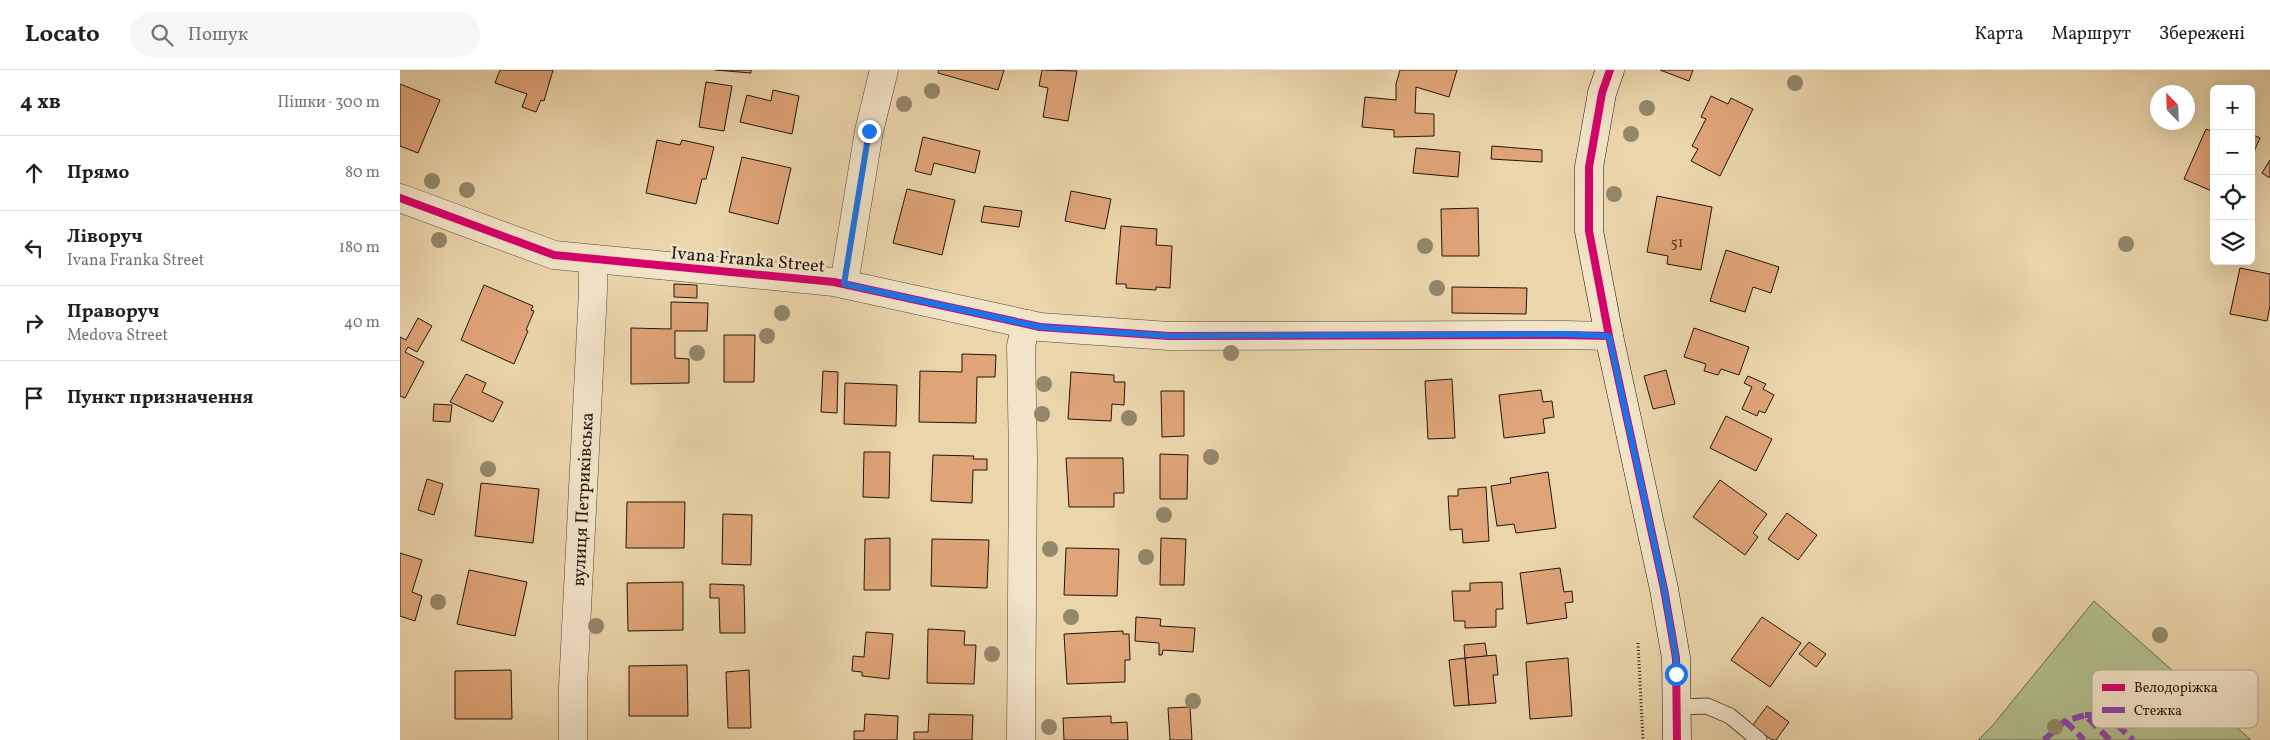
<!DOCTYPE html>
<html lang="uk">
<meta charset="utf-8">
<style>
:root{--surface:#fff;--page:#f6f6f6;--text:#202124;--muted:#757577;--line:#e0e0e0}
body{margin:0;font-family:Vollkorn,serif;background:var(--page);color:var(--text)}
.controls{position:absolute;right:15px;top:15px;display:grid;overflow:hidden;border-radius:8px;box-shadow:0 5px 20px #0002}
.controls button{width:45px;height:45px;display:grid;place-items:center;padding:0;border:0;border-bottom:1px solid var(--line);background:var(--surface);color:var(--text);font:25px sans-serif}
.compass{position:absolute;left:1750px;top:15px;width:45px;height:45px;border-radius:50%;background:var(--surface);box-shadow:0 5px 20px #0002;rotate:337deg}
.stop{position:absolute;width:15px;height:15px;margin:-11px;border:4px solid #1a73e8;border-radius:50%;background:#fff}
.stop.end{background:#1a73e8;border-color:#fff;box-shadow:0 1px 5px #0008}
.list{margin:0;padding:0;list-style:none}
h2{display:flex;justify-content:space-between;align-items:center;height:65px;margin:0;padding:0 20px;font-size:21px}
h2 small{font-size:16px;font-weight:400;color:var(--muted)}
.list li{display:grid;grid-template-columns:32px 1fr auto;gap:15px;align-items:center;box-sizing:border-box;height:75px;padding:0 20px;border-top:1px solid var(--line)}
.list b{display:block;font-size:19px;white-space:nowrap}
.list p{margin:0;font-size:16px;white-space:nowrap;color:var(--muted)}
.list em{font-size:16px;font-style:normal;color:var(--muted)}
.icon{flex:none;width:28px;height:28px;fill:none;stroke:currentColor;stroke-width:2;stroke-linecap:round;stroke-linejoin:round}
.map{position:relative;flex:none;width:1870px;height:670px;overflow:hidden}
header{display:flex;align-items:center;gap:30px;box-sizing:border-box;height:70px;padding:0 25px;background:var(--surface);border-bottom:1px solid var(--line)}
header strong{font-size:24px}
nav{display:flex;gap:28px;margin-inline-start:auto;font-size:18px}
.search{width:350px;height:45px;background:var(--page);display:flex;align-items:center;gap:12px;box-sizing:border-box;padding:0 18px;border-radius:28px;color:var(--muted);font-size:19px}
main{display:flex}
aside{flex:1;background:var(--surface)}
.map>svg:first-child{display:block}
.green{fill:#b2be8d;stroke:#6a6a4e}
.building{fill:#dfa477;stroke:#22150e}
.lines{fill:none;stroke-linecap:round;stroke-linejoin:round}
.lane-casing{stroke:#544535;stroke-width:17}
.street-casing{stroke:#544535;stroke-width:29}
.secondary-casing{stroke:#22150e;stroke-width:29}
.path{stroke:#22150e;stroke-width:3;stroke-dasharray:1 2.5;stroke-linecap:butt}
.lane{stroke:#f2e4c8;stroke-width:15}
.street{stroke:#f2e4c8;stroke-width:28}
.secondary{stroke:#f2e4c8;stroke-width:28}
.quiet{stroke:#8e44ad;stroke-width:6;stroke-dasharray:12 6;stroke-linecap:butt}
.cycleway-casing{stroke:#f2e4c8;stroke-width:11}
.cycleway{stroke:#d6006c;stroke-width:8}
.tree{fill:#94876a}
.route{stroke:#1a73e8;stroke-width:6}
.labels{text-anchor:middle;stroke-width:5;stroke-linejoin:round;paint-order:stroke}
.number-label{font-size:15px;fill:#513928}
.street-label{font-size:18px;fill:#22150e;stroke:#f2e4c8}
.key{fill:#f2e4c8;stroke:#b4a690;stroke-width:1}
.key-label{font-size:14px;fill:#22150e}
</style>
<header>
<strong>Locato</strong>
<div class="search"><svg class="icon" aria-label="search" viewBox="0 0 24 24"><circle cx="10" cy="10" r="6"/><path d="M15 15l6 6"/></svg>Пошук</div>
<nav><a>Карта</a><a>Маршрут</a><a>Збережені</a></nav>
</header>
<main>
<aside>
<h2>4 хв<small>Пішки · 300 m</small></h2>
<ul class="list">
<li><svg class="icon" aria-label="ahead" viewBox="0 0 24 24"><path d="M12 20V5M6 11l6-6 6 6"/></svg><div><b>Прямо</b></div><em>80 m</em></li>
<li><svg class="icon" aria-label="left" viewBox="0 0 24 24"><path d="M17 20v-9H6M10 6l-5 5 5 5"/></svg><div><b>Ліворуч</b><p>Ivana Franka Street</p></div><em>180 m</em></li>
<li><svg class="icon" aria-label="right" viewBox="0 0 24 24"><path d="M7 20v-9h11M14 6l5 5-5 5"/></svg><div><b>Праворуч</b><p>Medova Street</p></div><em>40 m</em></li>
<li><svg class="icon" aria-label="arrive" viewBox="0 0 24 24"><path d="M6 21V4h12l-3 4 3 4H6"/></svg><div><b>Пункт призначення</b></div></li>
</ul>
</aside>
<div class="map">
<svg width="1870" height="670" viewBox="0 0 1870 670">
<rect width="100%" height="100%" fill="#ebd5ab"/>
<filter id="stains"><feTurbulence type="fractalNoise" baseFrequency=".004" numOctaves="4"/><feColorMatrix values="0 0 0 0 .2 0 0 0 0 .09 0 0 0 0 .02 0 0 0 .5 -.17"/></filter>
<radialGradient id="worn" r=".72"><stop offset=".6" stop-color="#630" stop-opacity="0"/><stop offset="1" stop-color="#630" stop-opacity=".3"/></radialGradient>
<path class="green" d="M1694,531L1851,670H1578L1593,655Z"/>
<g class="building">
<path d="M100,0H153L144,31L141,30L136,42L122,37L127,24L95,13Z"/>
<path d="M315,0H351V3Z"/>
<path d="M539,0H604L598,20L538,3Z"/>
<path d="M642,0L677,1L668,51L643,47L648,18L639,16Z"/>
<path d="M1000,0H1057L1049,27L1016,17L1015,43L1034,44V66L994,67V60L962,57L965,27L996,30V14Z"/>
<path d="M1260,0H1293L1289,11Z"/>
<path d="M306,12L332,16L324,61L299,57Z"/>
<path d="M0,14L40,30L18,83L0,76Z"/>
<path d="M373,20L399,26L392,64L340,52L347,25L371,31Z"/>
<path d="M1311,26L1328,34L1331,28L1353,39L1320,106L1291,91L1298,79L1292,76L1306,49L1301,47Z"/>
<path d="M1806,59L1814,62V122L1784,109Z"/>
<path d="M1851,64L1860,68L1853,84H1851Z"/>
<path d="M523,67L580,81L575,103L534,93L531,105L515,101Z"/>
<path d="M257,70L280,75L282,70L314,77L306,109H302L296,134L246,123Z"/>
<path d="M1092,76L1142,80V92L1091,89Z"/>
<path d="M1016,78L1060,82L1058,107L1013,103Z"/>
<path d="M342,87L391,98L378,154L329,142Z"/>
<path d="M1870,90V108L1862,103Z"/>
<path d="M507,119L555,130L542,185L493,173Z"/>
<path d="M671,121L711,129L705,159L665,151Z"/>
<path d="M1257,126L1312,137L1301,200L1267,194L1268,186L1247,182Z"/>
<path d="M584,136L622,141L619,157L581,152Z"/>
<path d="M1078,138L1079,186H1042L1041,139Z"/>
<path d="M721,156L757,159L756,175L772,176L770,218L756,217V220L726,218V214H716Z"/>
<path d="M1326,180L1379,197L1371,223L1353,217L1345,242L1310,231Z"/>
<path d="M1840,198L1870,204V236L1867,251L1830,244Z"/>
<path d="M274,214L297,215V228L274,227Z"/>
<path d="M84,215L133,236L131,240L134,241L126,260L128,261L114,294L61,270Z"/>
<path d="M1052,217L1127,218L1126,244L1052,243Z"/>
<path d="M271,232L308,233L307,261H275V288L289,289V313L231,314V258L271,259Z"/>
<path d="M18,248L32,256L17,282L8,277L5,282L24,292L5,328L0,326V267L6,270Z"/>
<path d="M1294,258L1349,277L1339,305L1321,299L1318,305L1304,301L1306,294L1284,287Z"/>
<path d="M324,265H355L354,312H324Z"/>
<path d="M562,284L596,285L595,307H577L576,353L519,352L520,301L562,302Z"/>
<path d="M1266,300L1275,334L1253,339L1244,306Z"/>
<path d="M423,301L438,302L437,343L421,342Z"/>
<path d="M671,302L714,305V312H725L724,335L712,334L711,351L668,349Z"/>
<path d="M66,304L86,313L82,322L103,332L93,352L50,332Z"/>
<path d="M1348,306L1366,314L1363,319L1374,325L1365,343L1359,341L1357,346L1342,339L1352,317L1344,313Z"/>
<path d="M1052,309L1055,368L1028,369L1025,311Z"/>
<path d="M445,313L497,315L496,356L444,354Z"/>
<path d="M1141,320L1143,332L1152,331L1154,347L1143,349L1145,363L1104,368L1099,325Z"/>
<path d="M761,321H784V366L762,367Z"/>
<path d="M34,334L52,335L50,352L33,351Z"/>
<path d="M1326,346L1372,369L1356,401L1310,378Z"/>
<path d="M464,382H490L489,428L463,427Z"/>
<path d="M760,384L788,385L787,429H760Z"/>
<path d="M533,385L574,386L573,389H587V400H573L572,433L531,431Z"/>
<path d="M666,388H723L724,423H714V437H669Z"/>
<path d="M1148,402L1156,458L1116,463L1114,454L1097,456L1091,416L1111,413L1110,408Z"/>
<path d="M27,409L43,414L34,445L18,440Z"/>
<path d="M1320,410L1367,444L1353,463L1358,467L1345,485L1293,447Z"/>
<path d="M81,413L139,419L133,473L75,466Z"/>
<path d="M1086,417L1089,471L1063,473L1062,459L1050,460L1048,426H1058V419Z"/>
<path d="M227,432H285L284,478H226Z"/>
<path d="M1387,443L1417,465L1398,490L1368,469Z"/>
<path d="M323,444L352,445L351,495L322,494Z"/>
<path d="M490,468V520H464L465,469Z"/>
<path d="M761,468L786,469L784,515H760Z"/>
<path d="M532,469L589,470L587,518L531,516Z"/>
<path d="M666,478L719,479L717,526L664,525Z"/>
<path d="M0,483L22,490L12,522L22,526L15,551L0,546Z"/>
<path d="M1160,498L1164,522L1172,521L1173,532L1165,533L1167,548L1127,554L1120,503Z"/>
<path d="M69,500L127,512L115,566L57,554Z"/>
<path d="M283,512V560L228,561L227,513Z"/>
<path d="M1102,512L1103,539H1096V557L1065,558V551H1054L1052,521H1070V513Z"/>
<path d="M310,514L344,515L345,563H320L319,528H310Z"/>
<path d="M736,547L761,549L760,556L795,558L793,582L763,580L762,585H759V573L735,571Z"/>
<path d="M1362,547L1401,573L1370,617L1331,590Z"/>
<path d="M528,559L565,561L564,575H576L574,614L527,613Z"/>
<path d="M723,561V564H729L730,590H725V612L667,614L664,564Z"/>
<path d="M466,562L493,564L489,609L462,606V602L452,601L453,586L464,587Z"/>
<path d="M1409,572L1426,584L1416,597L1399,584Z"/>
<path d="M1085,573L1087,586L1065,588L1064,575Z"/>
<path d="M1096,585L1098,605H1093L1096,633L1069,635L1065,588Z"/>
<path d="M1065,588L1069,635L1054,636L1049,590Z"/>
<path d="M1168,588L1172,646L1130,649L1126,592Z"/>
<path d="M287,595L288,646H229V596Z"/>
<path d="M111,600L112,649H55V601Z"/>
<path d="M349,600L351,658H328L326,602Z"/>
<path d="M1367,636L1389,652L1376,670H1372L1352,656Z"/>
<path d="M790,637L792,670H770L768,638Z"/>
<path d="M465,644L498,646L497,670H454V661H464Z"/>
<path d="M529,644L573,645L572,670H514V662H528Z"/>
<path d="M711,646V653L727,652L728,670H664L663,648Z"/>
</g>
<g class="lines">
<defs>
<path id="lane" d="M1278,637L1307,636L1330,646L1359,670"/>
<g id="street">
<path d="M0,128L154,185L434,212L640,257L769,266L1165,265L1209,266"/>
<path d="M444,214L469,61L484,0"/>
<path id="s1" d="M173,670V617L193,221V189"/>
<path d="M621,670L623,388L621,276L626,254"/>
</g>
<path id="secondary" d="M1210,0L1202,23L1189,97V161L1209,266L1264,519L1276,588L1277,670"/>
</defs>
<use href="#lane" class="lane-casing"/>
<use href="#street" class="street-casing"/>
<use href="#secondary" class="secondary-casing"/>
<path class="path" d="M1238,573L1243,670"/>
<use href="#lane" class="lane"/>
<use href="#street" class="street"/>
<use href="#secondary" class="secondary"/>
<g class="quiet">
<path d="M1685,645H1707L1733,670"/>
<path d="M1665,651L1684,670"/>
<path d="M1644,670L1665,651L1685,645L1710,670"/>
</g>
<defs>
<g id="cycleway">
<path d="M1210,0L1202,23L1189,97V161L1209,266L1264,519L1276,588L1277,670"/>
<path d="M0,128L154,185L434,212L640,257L769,266L1165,265L1209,266"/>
</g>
</defs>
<use href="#cycleway" class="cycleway-casing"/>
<use href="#cycleway" class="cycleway"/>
</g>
<g class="tree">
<circle cx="1395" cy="13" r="8"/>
<circle cx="532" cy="21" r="8"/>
<circle cx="504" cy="34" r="8"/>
<circle cx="1247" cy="38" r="8"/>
<circle cx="1231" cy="64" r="8"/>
<circle cx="32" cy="111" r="8"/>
<circle cx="67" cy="120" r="8"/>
<circle cx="1214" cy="124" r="8"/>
<circle cx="39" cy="170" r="8"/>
<circle cx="1726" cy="174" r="8"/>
<circle cx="1025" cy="176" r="8"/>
<circle cx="1037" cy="218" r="8"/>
<circle cx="382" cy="243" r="8"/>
<circle cx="367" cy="266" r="8"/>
<circle cx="297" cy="283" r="8"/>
<circle cx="831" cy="283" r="8"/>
<circle cx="644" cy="314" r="8"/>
<circle cx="642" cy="344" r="8"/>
<circle cx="729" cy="348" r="8"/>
<circle cx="811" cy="387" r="8"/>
<circle cx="88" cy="399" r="8"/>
<circle cx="764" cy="445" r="8"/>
<circle cx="650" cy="479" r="8"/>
<circle cx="746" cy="487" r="8"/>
<circle cx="38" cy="532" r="8"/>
<circle cx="671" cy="547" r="8"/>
<circle cx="196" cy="556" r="8"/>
<circle cx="1760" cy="565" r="8"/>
<circle cx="592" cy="584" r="8"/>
<circle cx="793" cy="631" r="8"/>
<circle cx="649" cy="657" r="8"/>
<circle cx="1655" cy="657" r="8"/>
</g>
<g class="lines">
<path class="route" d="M469,61L444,214L640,257L769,266L1165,264L1209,266L1264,519L1276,588V604"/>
</g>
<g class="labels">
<g class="number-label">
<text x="1277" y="177">51</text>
</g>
<g class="street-label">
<text transform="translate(348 189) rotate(5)" y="6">Ivana Franka Street</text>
<text dy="6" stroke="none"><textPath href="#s1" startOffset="241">вулиця Петриківська</textPath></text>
</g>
</g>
<rect x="1692" y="600" width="166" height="58" rx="8" class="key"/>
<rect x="1702" y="614" width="23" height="7" fill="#d6006c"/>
<rect x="1702" y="637" width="23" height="6" fill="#8e44ad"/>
<g class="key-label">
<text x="1734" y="622">Велодоріжка</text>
<text x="1734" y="645">Стежка</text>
</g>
<rect width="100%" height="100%" filter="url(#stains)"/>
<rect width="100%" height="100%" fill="url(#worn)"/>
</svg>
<div class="controls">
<button>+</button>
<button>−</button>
<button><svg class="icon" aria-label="locate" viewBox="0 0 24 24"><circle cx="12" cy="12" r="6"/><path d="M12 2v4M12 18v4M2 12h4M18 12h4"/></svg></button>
<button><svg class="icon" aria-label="layers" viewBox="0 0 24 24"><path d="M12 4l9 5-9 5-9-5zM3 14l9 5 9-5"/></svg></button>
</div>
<svg class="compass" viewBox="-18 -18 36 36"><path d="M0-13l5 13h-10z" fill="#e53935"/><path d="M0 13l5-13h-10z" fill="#757577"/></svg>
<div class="stop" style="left:1276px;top:604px"></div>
<div class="stop end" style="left:469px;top:61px"></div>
</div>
</main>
